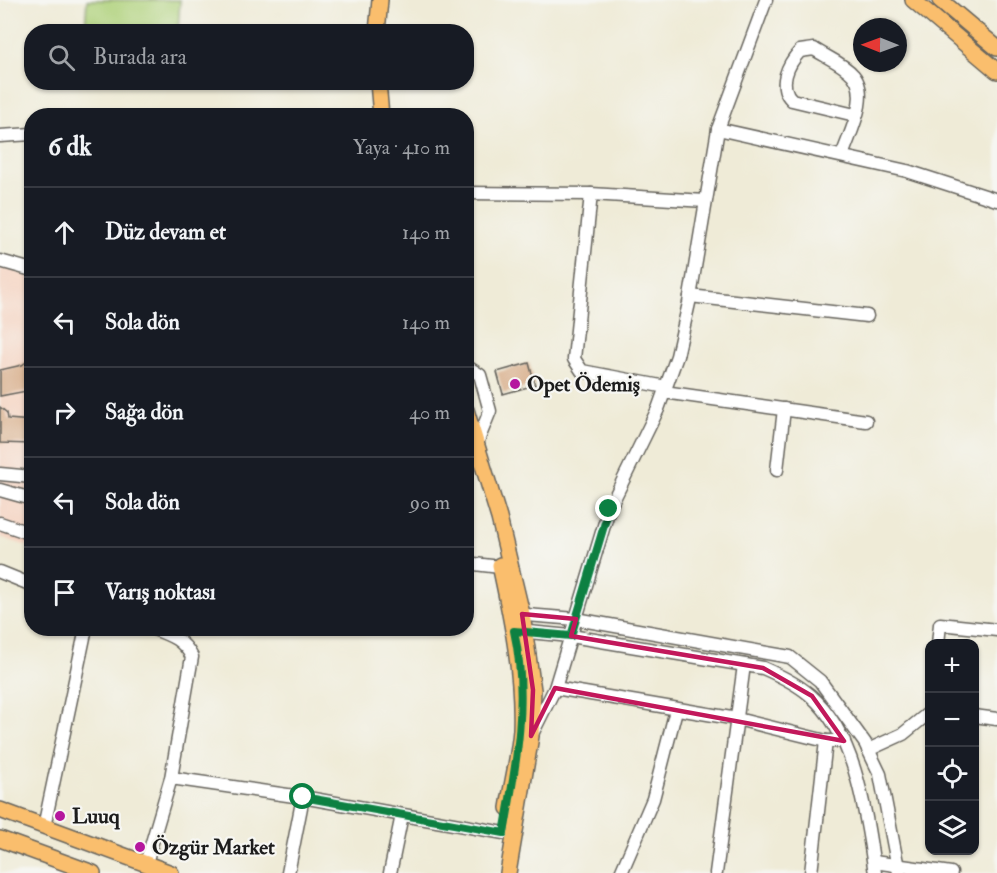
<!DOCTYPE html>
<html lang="tr">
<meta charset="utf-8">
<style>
:root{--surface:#171b24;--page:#20242c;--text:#f1f3f6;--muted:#9ea1a6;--line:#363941}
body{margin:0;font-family:"IM FELL Double Pica",serif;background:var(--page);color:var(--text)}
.controls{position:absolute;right:18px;bottom:18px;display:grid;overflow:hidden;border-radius:12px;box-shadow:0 2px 4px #0004}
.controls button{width:54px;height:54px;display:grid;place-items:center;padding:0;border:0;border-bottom:2px solid var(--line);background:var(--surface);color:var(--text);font:30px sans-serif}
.compass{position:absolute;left:853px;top:18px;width:54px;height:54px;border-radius:50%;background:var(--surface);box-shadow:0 2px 4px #0004;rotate:271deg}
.stop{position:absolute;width:18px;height:18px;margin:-14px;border:4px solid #0b8043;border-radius:50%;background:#fff}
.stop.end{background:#0b8043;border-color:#fff;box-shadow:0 2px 6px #0008}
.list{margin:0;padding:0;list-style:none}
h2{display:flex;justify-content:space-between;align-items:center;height:78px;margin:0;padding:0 24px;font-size:26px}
h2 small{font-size:20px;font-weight:400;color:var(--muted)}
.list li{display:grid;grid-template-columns:39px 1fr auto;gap:18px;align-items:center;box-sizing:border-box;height:90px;padding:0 24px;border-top:2px solid var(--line)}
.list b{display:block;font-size:22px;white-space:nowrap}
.list em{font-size:20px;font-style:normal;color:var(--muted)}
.icon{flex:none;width:33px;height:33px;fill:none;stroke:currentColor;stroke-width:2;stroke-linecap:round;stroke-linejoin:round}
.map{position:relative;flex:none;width:997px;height:873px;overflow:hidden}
.search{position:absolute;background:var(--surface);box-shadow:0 2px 4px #0004;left:24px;top:24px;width:450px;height:66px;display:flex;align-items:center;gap:15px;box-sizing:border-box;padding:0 21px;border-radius:24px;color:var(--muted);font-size:22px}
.panel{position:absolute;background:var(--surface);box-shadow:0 2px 4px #0004;left:24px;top:108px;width:450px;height:528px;border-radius:24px}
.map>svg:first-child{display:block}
.built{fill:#f5d3c1}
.green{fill:#afd17a;stroke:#66764b;stroke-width:1.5}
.building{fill:#d7ab86}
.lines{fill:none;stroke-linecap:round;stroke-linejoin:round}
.minor-casing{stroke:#66645d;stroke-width:15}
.major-casing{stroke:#66645d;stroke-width:18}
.minor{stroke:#fff;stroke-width:12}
.major{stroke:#fabe6d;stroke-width:15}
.route{stroke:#0b8043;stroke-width:8}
.marked{fill:none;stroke:#c2185b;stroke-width:4.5;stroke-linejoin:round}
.poi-dot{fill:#b5179e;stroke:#f6f6f2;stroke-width:2}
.labels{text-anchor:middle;stroke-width:4.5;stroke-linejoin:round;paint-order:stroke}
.poi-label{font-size:21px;font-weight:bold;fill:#1c1c1c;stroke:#f6f6f2;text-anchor:start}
</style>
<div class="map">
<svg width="997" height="873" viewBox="0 0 997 873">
<rect width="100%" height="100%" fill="#f6f6f2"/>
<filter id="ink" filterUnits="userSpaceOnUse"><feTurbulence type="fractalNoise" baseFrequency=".0167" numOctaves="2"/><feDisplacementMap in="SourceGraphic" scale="12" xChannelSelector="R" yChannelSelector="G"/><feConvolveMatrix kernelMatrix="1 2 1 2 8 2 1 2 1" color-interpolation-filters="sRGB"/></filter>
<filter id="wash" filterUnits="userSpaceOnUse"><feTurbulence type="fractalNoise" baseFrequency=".008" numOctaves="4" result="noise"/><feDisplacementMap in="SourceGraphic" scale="24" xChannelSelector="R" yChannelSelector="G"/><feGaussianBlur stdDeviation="1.35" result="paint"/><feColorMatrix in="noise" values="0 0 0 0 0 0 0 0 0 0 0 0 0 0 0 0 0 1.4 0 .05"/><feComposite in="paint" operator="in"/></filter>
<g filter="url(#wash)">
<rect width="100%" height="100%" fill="#efebd7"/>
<path class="built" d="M0,264L31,277V547L0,537Z"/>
<path class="green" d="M87,0H180L178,31L85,28Z"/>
<g id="blocks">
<g class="building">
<path d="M32,358V390L0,396V370L22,365Z"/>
<path d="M529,363L535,385L503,394L497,372Z"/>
<path d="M0,407L7,413L8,419L32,421V444L0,443Z"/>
</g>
</g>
</g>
<g filter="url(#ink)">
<use href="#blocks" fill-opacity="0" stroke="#66645d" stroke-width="1.5"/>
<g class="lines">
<defs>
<g id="minor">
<path d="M718,129L907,171L997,200"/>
<path d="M0,136L32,134"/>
<path d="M842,156C849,134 871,96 853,75C844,64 826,57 814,49L800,51C788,64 777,86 792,100L855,115"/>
<path d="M466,193L591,194L705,201"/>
<path d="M591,194L574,359L582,371L666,387"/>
<path d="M0,261L32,270"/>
<path d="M690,296L867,316"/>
<path d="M466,366L480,375L490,411L477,443L466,445"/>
<path d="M664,392L866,421"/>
<path d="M777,470L784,409"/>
<path d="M0,474L32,477"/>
<path d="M0,490L32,499"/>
<path d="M0,523L32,534"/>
<path d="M466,563L500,567"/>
<path d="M0,572L32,585"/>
<path d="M514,614L576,619L790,657L820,681L865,743L880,774L899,873"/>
<path d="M518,631L571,636L763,668C779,675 796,683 810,695C857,735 866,816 875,873"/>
<path d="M938,644L940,624L997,630"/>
<path d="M555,688L737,719L826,741H844"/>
<path d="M974,716L997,719"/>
<path d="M533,732L555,688L609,509L658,409L677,356L689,303L718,129L766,0"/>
<path d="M868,750L903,734L930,712"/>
<path d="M171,778L308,798L504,833"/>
<path d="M44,827L86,628"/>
<path d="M874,862L951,873"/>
<path d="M146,863L171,778L192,657C183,639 170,635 151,628"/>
<path d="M288,873L303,797"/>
<path d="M390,873L402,815"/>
<path d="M621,873L653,799L676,710"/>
<path d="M716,873L744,665"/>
<path d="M811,873L826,741"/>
</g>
<g id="major">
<path d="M913,0L997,71"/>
<path d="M940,0L997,48"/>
<path d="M377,32L380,0"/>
<path d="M378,82L381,116"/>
<path d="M466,410L499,518L522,614L533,690L531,736L508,873"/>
<path d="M500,565C512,620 523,674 521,730C519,756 512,783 508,808"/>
<path d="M0,810L171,873"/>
<path d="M0,839L93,873"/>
</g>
</defs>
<use href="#minor" class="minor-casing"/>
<use href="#major" class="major-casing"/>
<use href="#minor" class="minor"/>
<use href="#major" class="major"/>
</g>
</g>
<g class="lines" filter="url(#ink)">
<path class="route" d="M303,797L504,833C516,766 529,698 514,631L571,636L609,509"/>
</g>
<path class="marked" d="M522,614L576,619L571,636L763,668L812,696L844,741L555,688L531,736L533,690Z"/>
<g class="poi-dot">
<circle cx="515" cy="384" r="6"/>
<circle cx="60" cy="816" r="6"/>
<circle cx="140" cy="847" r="6"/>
</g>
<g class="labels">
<g class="poi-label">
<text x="527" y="391">Opet Ödemiş</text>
<text x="72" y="823">Luuq</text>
<text x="152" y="854">Özgür Market</text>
</g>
</g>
</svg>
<div class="controls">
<button>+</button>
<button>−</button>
<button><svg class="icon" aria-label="locate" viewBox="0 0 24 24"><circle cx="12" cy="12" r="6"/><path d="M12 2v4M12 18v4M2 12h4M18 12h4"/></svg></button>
<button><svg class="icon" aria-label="layers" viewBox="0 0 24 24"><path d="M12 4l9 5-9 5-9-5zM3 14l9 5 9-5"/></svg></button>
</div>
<svg class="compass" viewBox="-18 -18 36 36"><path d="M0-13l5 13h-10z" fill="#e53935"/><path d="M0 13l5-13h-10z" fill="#9ea1a6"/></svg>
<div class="stop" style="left:303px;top:797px"></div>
<div class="stop end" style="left:609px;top:509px"></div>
<div class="search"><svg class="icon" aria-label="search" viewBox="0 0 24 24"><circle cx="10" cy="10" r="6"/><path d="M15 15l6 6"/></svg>Burada ara</div>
<section class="panel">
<h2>6 dk<small>Yaya · 410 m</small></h2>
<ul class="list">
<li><svg class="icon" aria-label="ahead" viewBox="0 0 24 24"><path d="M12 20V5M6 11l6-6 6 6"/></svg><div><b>Düz devam et</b></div><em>140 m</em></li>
<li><svg class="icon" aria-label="left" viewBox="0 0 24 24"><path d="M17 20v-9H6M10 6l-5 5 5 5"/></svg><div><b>Sola dön</b></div><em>140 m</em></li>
<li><svg class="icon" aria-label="right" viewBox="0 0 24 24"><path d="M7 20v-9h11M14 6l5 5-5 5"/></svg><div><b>Sağa dön</b></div><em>40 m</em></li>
<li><svg class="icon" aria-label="left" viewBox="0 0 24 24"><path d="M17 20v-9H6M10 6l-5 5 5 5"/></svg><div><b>Sola dön</b></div><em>90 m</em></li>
<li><svg class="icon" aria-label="arrive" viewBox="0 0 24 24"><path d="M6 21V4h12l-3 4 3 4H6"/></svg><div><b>Varış noktası</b></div></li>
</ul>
</section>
</div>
